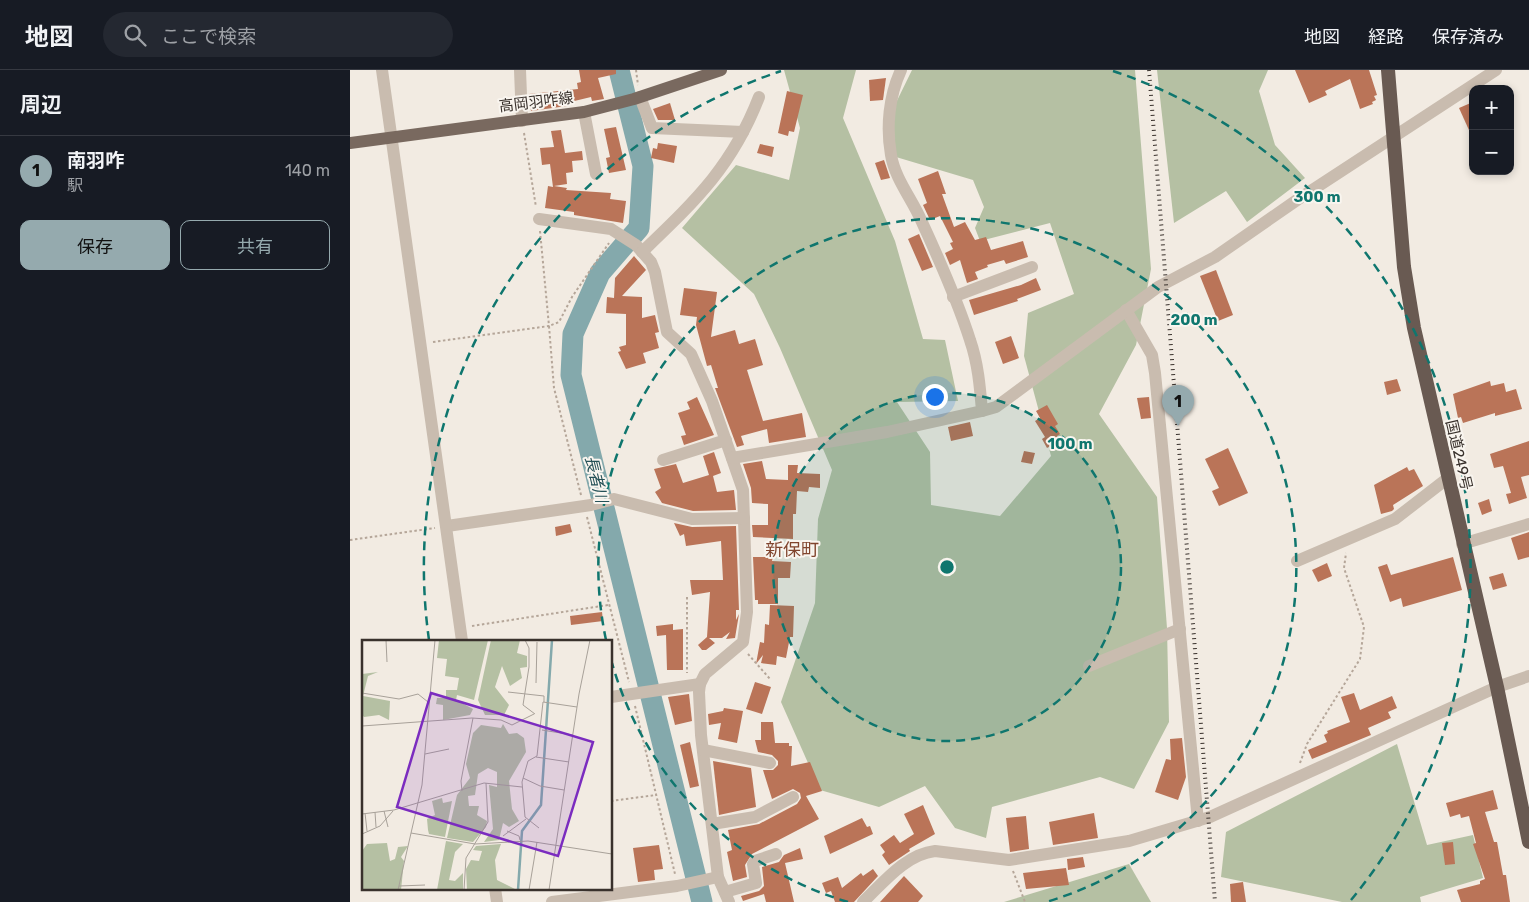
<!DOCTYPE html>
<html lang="ja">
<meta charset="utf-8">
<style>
:root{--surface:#171b24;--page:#242831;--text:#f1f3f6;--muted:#9ea1a6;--line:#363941;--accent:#95aaae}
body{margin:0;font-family:Rubik,"Noto Sans JP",sans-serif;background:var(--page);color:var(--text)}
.controls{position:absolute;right:15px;top:15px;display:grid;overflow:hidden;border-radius:10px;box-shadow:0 2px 8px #0003}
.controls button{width:45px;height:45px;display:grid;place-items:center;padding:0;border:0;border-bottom:1px solid var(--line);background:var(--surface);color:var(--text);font:25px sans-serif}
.you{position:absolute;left:584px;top:326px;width:18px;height:18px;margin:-12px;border:4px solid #fff;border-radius:50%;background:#1a73e8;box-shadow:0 0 0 8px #1a73e833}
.badge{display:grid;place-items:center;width:32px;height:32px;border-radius:50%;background:var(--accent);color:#111;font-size:16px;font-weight:700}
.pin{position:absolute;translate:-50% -41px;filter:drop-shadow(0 1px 2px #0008)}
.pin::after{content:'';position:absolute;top:26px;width:18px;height:15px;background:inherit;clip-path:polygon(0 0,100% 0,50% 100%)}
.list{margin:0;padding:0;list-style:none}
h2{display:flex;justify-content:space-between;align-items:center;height:65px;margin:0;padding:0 20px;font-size:21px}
h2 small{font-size:16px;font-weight:400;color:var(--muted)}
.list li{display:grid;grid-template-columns:32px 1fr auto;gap:15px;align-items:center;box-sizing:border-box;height:70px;padding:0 20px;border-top:1px solid var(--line)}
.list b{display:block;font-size:19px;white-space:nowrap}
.list p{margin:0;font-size:16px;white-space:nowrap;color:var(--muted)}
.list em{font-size:16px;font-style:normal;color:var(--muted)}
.actions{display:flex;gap:10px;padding:15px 20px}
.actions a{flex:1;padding:11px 0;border:1px solid var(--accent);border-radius:10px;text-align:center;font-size:18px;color:var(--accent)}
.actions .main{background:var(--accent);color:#111}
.icon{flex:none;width:28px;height:28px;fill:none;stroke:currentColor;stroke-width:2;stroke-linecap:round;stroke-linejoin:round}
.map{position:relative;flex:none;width:1179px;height:832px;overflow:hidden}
header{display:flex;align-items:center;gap:30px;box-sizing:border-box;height:70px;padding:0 25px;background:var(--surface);border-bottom:1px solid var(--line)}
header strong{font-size:24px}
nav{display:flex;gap:28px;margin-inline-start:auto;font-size:18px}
.search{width:350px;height:45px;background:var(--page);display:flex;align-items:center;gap:12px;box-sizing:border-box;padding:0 18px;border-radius:28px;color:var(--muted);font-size:19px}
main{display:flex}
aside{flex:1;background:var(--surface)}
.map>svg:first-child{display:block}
.green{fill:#b5c0a3}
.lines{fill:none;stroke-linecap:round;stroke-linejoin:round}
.river{stroke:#84a9ac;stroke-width:21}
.building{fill:#ba7458}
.path{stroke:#b5a699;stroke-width:2;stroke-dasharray:2.5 2.5;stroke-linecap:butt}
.minor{stroke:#c9bcaf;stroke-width:12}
.tertiary{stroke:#c9bcaf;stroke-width:12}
.primary{stroke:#79695f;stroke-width:12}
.trunk{stroke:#695a52;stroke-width:14}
.rail{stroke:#39312c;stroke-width:4;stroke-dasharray:1 4;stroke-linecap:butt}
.ring{fill:none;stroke:#0f766e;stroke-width:2.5;stroke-dasharray:9 6}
.labels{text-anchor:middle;stroke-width:4;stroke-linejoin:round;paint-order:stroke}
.street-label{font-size:15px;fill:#39312c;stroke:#f9f5ef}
.water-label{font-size:16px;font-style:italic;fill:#255157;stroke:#f9f5ef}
.quarter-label{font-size:18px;fill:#80442d;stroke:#f9f5ef}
.inset-river{fill:none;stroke:#84a9ac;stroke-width:2.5}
.inset-road{fill:none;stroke:#a8a199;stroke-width:1}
.view{fill:#7b2cbf;fill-opacity:0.15;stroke:#7b2cbf;stroke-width:2.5}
.inset-edge{fill:none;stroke:#39312c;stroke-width:2.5}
.centre{fill:#0f766e;stroke:#f9f5ef;stroke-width:2.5}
.ring-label{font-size:15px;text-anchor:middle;font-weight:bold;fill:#0f766e;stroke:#f9f5ef;stroke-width:4;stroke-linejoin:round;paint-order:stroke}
</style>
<header>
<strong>地図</strong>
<div class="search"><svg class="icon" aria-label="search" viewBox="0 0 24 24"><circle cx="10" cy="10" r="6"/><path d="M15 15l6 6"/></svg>ここで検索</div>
<nav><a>地図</a><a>経路</a><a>保存済み</a></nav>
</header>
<main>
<aside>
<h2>周辺<small></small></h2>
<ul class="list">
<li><span class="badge">1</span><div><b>南羽咋</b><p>駅</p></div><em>140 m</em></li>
</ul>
<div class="actions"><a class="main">保存</a><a>共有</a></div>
</aside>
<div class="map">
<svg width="1179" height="832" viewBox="0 0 1179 832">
<rect width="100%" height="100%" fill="#f2ebe2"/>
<g class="green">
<path d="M434,0H506L493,48L545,171L573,269L595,270L608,331L547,332L580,382L581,435L650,446L701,386L674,286L678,243L724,224L700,153L630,171L625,158L634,137L623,110L546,87L539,47L562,0H785L801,199L786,275L749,344L807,427L817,558L819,652L784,719L750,707L642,737L636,768L605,758L575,716L529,737L470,720L431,632L465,533L468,449L482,400L430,278L404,224L332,158L386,95L439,110L450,58Z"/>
<path d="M807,0H918L909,21L925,75L955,108L897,152L876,121L824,153Z"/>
<path d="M1047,674L1077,775L1123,765L1133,808L1070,827L1071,832H992L871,807L876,762Z"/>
<path d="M779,794L801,832H654Z"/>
</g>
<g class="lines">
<path class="river" d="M269,0L293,96L289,158L250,203L223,264L221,305L352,832"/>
</g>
<g class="building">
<path d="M229,0H266V4L248,8L254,29L242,31L241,27L216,33L217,36L181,41L179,24L228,19L227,13L231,12Z"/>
<path d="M945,0H1019L1027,25L1024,26L1026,30L1022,32L1023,34L1010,39L1000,9L975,21L977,25L959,33Z"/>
<path d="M536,8L533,30L520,31L519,10Z"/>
<path d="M437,21L453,25L444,62L439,61L438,66L428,63Z"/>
<path d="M1123,32V69L1109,38Z"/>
<path d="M320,33L325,50H308L303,39Z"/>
<path d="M266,57L276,100L259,103L256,88L260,87L254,59Z"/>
<path d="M211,60L215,83L232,81L233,90L222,91L223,102L216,103L217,114L204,116L217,118L216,120L261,123L260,129L276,131L273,153L224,145V142L195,138L198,116L203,117L200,94L192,95L190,78L204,77L201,61Z"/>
<path d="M308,73L327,76L324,93L301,88L303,78L307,79Z"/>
<path d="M410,74L424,77L422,87L407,83Z"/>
<path d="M534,90L540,108L531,110L525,93Z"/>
<path d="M588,101L596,124H592L604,157L615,152L625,170L636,167L641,180L673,171L678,187L656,194L654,190L637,195L638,197L625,202L628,209L617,213L610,190L600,195L595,183L603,179L600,173L603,172L590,146L580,150L573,135L577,133L568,109Z"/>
<path d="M569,164L583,197L572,201L558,169Z"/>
<path d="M284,186L296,200L272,226L292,227V248L305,245L309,262L305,263L309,278L293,283L296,293L276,299L268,282L271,281L269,277L276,275V244L256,243L257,227L264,228L265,208Z"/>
<path d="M866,200L883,245L868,251L850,206Z"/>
<path d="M686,208L691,220L667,229L668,231L624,245L619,230L671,215Z"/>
<path d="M334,218L367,222L361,267L385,260L389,274L405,269L413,295L397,300L413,351L452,343L456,367L419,373L417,359L391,366L394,375L387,377L365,318H368L361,295L357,296L346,255L347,247L330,245Z"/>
<path d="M661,266L669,288L653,294L645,272Z"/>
<path d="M1047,309L1051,321L1037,325L1034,312Z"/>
<path d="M1140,311L1141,316L1154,313L1156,322L1166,319L1172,339L1145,346V343L1113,353L1111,347L1108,348L1103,324Z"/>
<path d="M347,327L364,365L334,375L331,366L336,365L328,343L340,339L337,332Z"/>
<path d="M799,327L801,348L791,349L787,328Z"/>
<path d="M697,335L708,354L705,356L710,364L707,366L710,370L697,378L692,369L695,367L685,351L690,348L686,341Z"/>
<path d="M620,352L623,366L601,371L598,357Z"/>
<path d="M1179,371V405L1171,407L1177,428L1159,434L1156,424L1161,423L1153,396L1144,398L1140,384Z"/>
<path d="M878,378L898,423L869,436L862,421L869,418L855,389Z"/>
<path d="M674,381L685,383L682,394L671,392Z"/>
<path d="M364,382L371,403L363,406L367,422L384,420L386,440L343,441L312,433L305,422L311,418L304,399L326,394L333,413L359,405L353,386Z"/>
<path d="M412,391L416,409L438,410V395H448L447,403L470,404V418L459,417L458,422L447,421L446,444H443V469L403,467L402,455H418V434L402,433L401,418L393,394Z"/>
<path d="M1057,397L1059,401L1064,399L1073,416L1043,435L1044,439L1042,441L1031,444L1024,415Z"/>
<path d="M1139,429L1142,441L1132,445L1128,433Z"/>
<path d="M324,453L342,457L386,456L389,540H386V550L389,544L385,568L376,569L380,562L372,568H359L365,573L356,580H352L348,575L357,567L360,522L342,525L340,510H373L371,471L336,476L334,464L330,466Z"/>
<path d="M220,454L222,462L206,466L205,457Z"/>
<path d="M1179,462V487L1168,490L1161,468Z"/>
<path d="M403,487H423L422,491L441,492L440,508H428V534H408V530H405Z"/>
<path d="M1103,487L1112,520L1053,537L1051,528L1040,532L1028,497L1037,494L1041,505Z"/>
<path d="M977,493L982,506L968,512L962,500Z"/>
<path d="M1153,503L1157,516L1143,520L1139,507Z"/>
<path d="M420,535L444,536L443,567H440L436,588L427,586L426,595L411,593L413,585L406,594L410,572L414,573L415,554L419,555Z"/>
<path d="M252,542L253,551L221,555L220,546Z"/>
<path d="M323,554V560L333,559V600H317L316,565L307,566L306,556Z"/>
<path d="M405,612L421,617L412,644L396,639Z"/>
<path d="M1004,623L1010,640L1042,626L1047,638L1038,642L1041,648L1018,658L1021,665L962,689L958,680L977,672L974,665L978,663L977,661L1000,652L991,627Z"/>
<path d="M339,624L342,651L325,655L318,627Z"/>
<path d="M374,638L393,641L387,673L368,669L371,653L359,655L358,644L373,641Z"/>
<path d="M411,652H423L425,673H439V676H442L441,696L460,692L472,721L456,726L469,749L402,784L395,795L397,807L383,811L377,782L382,780L378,760L409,754L447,734L451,728L450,723L443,719L422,729L413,700H423L428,695V691L422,685L408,682L405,670H411Z"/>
<path d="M832,668L836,707L828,730L805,722L816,689L821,690L820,669Z"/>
<path d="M340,672L349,716L340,718L330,675Z"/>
<path d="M363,691L401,698L406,737L369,745Z"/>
<path d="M1143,720L1148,739L1135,742L1144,772H1147L1153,805H1156L1160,832H1111L1107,820L1130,814V811L1135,809L1123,774L1126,773L1119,746L1111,748L1110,744L1100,747L1096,733Z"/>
<path d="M573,735L585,764L559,779L560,781L539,795L532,785L535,782L530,775L544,765L550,773L564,764L554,744Z"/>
<path d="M744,743L748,768L703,775L699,752Z"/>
<path d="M676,746L679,779L660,782L656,748Z"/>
<path d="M512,748L517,757L520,756L523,764L480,784L474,766Z"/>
<path d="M1103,772L1105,794L1095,795L1092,773Z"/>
<path d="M309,775L313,799L304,800L305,810L288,812L283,778Z"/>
<path d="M450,778L453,789L435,793L444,832H416L414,824L393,831L391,826L409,821L414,816L412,797L429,792L434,785Z"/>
<path d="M733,787L735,797L718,800L717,789Z"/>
<path d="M716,798L719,815L676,819L673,803Z"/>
<path d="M523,799L528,806L504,832H485L481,821L476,823L472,813L488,807L492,818L511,803L513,806Z"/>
<path d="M554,806L573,826L568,832H530Z"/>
<path d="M893,812L896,832H881L880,814Z"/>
</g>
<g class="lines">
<g class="path">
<path d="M286,0L288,15"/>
<path d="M174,63L186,137"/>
<path d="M83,272L199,256L190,161"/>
<path d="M231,425L204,318L199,256L209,252L222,227L259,173"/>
<path d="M237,447L279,612"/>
<path d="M0,470L85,458"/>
<path d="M337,527V603"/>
<path d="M122,556L258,535"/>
<path d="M398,584L420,609"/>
<path d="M285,636L325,804"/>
<path d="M950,693L957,674L1010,589L1014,557L994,498L996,483"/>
<path d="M261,731L306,725"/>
<path d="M663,801L675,832"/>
</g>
<g class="minor">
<path d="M170,0L172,51"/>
<path d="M290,27L302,58L393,62"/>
<path d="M234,42L246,104"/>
<path d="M189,149L261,159L286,175L301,192L305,202L317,262L341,284L362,331L393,420L397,542L393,572L355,604L350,614L349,622L351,665L368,807L379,832"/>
<path d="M292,182C345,131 382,97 409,27"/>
<path d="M603,227L682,197"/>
<path d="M776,240L802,285L805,303L848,751"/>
<path d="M382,388L537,362L632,341C630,317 628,293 620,270C607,229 589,189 571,150C562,129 545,109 541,85C536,57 539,26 551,0"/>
<path d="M313,390L376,370"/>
<path d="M97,456L241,435L264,429L342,449L394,448"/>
<path d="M1112,474L1179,454"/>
<path d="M947,491L1045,449L1098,408"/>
<path d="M739,596L830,559"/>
<path d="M261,627L350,614"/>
<path d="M353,680L420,693"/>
<path d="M362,754L405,747L443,727"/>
<path d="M375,822L406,813L403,794L405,791L426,784"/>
<path d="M202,832L327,816L368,807"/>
</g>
<g class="tertiary">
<path d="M32,0L112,571"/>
<path d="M632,341L646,337L808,217L865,187L947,130L1146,0"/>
<path d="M145,818L147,832"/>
<path d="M513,832C533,813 556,784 585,781L659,790L779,771L860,747L1147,617L1179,606"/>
</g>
<path class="primary" d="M0,73L234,42L284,29L371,0"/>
<path class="trunk" d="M1038,0L1054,197L1064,258L1147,617L1179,772"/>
<path class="rail" d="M799,0L865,832"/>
</g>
<circle cx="597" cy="497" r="174" fill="#0f766e" fill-opacity=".12"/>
<g class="ring">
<circle cx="597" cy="497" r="174"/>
<path d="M498 832A349 349 0 0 1 262 593M256 570A349 349 0 1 1 696 832"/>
<path d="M79 570A523 523 0 0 1 431 1M763 1A523 523 0 0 1 1001 830"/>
</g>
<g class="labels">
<g class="street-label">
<text transform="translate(186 32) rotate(-7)" y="5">高岡羽咋線</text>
<text transform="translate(1109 385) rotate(77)" y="5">国道249号</text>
</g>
<g class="water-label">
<text transform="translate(247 409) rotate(76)" y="6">長者川</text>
</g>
<g class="quarter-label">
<text x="442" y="486">新保町</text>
</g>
</g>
<g transform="translate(12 570)">
<rect width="250" height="250" fill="#f2ebe2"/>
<path d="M77,0H126L112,60L95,55L94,60L111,69L108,75L81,80V65L74,64L75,58H84V50H95L97,38L83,36L85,19L75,18ZM129,0H158L155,13L165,16V27L158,28L160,38L148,46L140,26L133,47L147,65L142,75H123L116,60ZM16,32L6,36L1,56L28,61L27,80L17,75L2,77L0,75V34ZM141,84L147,94L155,93L162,98L164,112L147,141L150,169L157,181L147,187L141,183L137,200L122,202L131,189L127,145L135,147V132L126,128L116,134L113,155L106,156L107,166H117L115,175L125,181L124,187L111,202L85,198L95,155L108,138L104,124L111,93L119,85L139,88ZM80,158L81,163L90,161L83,197L67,194L66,190L65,179L73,175L70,161ZM84,201L101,204L93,212L87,240L93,241L101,233V250H75ZM25,203L28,221L33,219L36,207L46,206L39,217L42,221L39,250H0V211L5,204ZM139,204L133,220L135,240L155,250H105L104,229L109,220L117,221L120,211L111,210L114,206Z" fill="#b5c0a3"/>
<path class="inset-river" d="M156,250L160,191L179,165L190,0"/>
<path class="inset-road" d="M24,0L25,22M163,0L167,8V27L161,65L173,74M174,43L175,2M146,52L182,56V62M0,53L37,59L56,54L66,62M0,86L110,78L139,80L150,85L172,74M180,90L211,95M63,114L87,109M174,117L207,122M161,138L178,146L202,150M100,151L99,141L111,78M22,171L26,187M13,172L14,187M3,173L5,191M0,174L32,170L122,143L160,147M177,188L163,177L160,142L166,121L175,116L181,62L215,67M145,191L157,196L158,200M49,193L113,204L166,201L250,214M0,194L18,186L31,171M141,196L164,179M37,246L63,245M36,250L60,145L73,0M102,250L104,218L126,182L124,143M167,250L175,202M187,250L217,54L228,0"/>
<path class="view" d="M69,53L231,102L196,216L35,167Z"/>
<rect width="250" height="250" class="inset-edge"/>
</g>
<circle cx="597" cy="497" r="8" class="centre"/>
<g class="ring-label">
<text x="967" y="132">300 m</text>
<text x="844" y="255">200 m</text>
<text x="720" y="379">100 m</text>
</g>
</svg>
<div class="controls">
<button>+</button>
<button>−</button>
</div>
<div class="you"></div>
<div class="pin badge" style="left:828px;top:356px">1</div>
</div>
</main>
